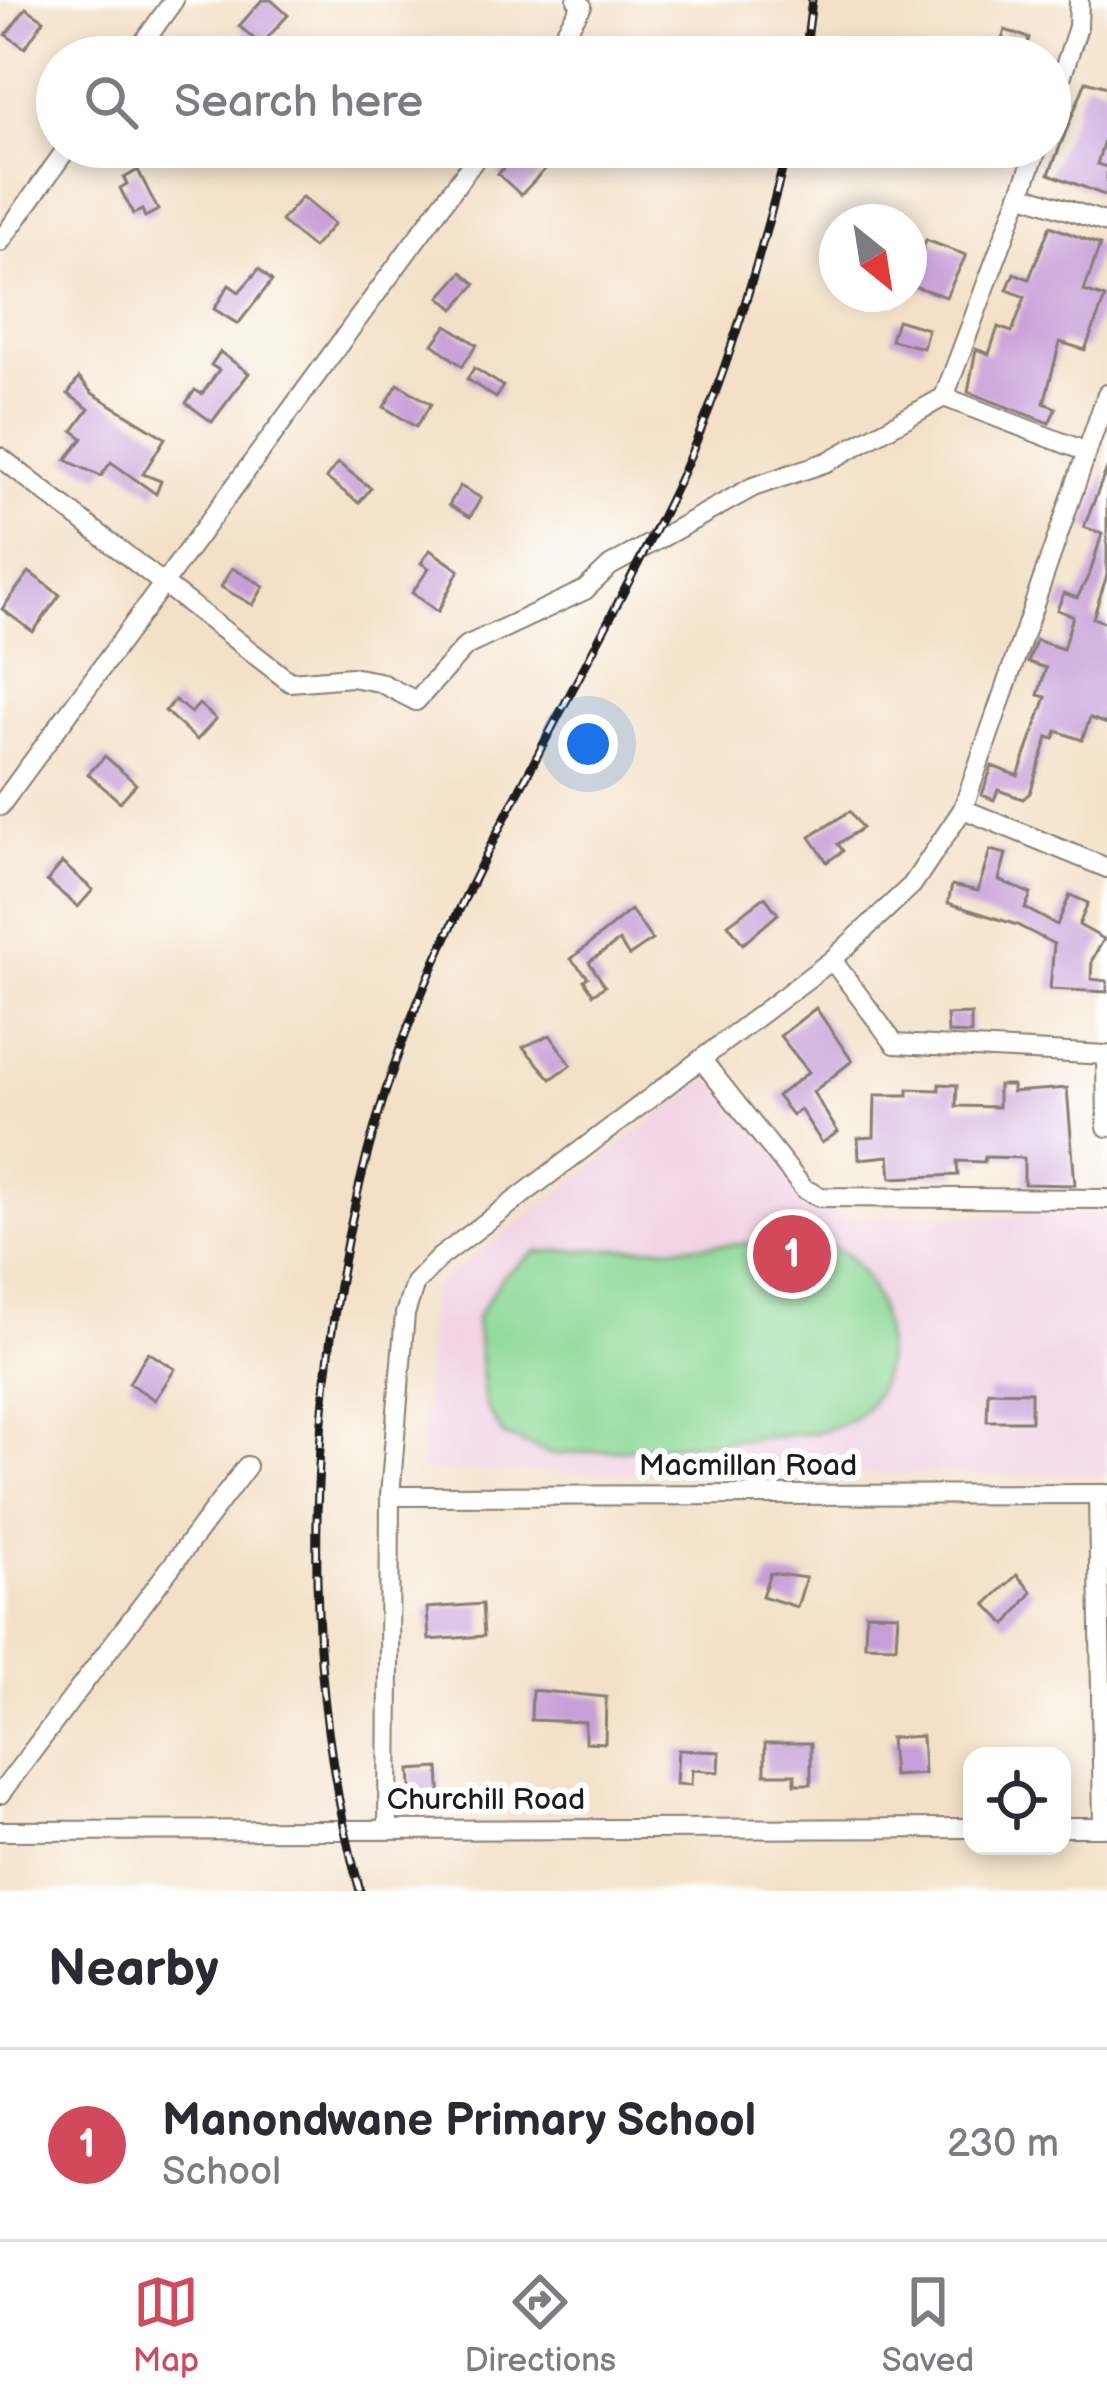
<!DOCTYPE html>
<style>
:root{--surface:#fff;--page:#f7f7f7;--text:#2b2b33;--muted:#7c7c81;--line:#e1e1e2;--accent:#d1495b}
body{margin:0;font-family:"Balsamiq Sans",sans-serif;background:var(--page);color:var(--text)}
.controls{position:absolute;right:36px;bottom:36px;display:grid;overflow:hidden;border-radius:24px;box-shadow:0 6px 18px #0003}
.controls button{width:108px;height:108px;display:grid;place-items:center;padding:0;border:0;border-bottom:3px solid var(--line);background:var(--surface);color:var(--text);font:60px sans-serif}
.compass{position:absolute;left:819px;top:204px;width:108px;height:108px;border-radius:50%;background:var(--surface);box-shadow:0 6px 18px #0003;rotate:150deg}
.you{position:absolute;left:588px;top:744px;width:42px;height:42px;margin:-30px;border:9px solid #fff;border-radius:50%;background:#1a73e8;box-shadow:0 0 0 18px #1a73e833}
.badge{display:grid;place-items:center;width:78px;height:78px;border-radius:50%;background:var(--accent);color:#fff;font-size:39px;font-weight:700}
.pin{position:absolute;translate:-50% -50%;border:6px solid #fff;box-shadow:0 3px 12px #0006}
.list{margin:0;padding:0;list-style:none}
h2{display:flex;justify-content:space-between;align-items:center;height:156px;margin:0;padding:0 48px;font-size:51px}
h2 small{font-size:39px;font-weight:400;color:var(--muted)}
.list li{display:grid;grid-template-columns:78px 1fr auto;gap:36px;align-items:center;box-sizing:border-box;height:192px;padding:0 48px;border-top:3px solid var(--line)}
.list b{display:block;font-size:45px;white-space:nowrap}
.list p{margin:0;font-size:39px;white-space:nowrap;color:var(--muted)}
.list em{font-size:39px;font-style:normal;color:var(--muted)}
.icon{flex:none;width:66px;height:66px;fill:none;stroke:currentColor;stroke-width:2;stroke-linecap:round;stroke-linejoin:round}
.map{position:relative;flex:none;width:1107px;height:1891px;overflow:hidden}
.search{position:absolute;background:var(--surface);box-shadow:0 6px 18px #0003;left:36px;right:36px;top:36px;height:132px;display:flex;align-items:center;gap:30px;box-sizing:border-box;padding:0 42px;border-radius:66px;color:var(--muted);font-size:45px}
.sheet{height:348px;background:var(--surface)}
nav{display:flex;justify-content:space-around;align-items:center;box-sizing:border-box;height:168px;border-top:3px solid var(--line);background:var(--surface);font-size:33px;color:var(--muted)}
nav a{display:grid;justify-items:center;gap:6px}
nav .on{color:var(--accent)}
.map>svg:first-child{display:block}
.built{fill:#f1d0e2}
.green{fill:#8bd895;stroke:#547a58;stroke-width:3}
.building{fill:#c79fd8}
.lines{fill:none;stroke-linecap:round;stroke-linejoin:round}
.minor-casing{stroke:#887e71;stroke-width:22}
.minor{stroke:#fff;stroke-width:18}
.rail-casing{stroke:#1c1c1c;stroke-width:9}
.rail{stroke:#fff;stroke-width:4.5;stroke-dasharray:14;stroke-linecap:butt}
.labels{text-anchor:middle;stroke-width:12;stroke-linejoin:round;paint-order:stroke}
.street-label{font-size:30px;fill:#1c1c1c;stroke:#fff}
</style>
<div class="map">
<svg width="1107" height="1891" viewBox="0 0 1107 1891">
<rect width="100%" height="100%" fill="#fff"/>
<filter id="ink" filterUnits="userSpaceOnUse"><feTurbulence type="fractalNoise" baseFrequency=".00833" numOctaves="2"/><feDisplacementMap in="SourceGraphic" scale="24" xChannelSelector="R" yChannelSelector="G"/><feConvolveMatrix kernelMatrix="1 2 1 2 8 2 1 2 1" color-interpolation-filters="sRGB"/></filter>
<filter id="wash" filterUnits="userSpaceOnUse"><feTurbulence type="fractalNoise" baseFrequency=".004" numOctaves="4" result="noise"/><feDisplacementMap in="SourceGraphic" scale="48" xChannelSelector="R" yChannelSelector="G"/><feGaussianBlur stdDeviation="2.7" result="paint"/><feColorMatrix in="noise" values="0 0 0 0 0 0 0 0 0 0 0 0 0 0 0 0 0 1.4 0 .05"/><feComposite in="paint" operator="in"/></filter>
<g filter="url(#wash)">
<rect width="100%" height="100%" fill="#f3e0c6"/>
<path class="built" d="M709,1078L834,1218L1107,1214V1475L420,1472L431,1289Z"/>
<path class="green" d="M816,1241C827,1246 842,1250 850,1258C889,1297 905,1387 851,1420C840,1426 826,1429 814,1433L552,1455L503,1435L485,1405L476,1318L502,1277L536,1252Z"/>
<g id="blocks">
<g class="building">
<path d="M262,0H271L288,15L261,45L239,26Z"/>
<path d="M26,8L44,20L25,48L6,35Z"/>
<path d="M1005,30L1029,38L1023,57L999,50Z"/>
<path d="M1086,81L1107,87V130L1097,164L1107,167V196L1049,174Z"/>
<path d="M523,147L548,166L521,195L498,174Z"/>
<path d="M138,170L158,210L145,217L142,210L133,214L120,188L127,184L124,178Z"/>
<path d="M302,197L334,224L313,248L281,221Z"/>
<path d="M1050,226L1100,245L1084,291L1105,298L1085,350L1060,342L1044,403L1056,408L1049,423L968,392L976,349L989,354L998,327L1012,332L1025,297L1007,290L1014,273L1029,279Z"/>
<path d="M926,240L966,255L946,297L911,285Z"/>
<path d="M259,269L272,281L238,324L214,309L229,285L239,292Z"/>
<path d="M462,272L476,284L454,309L440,297Z"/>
<path d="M897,320L928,329L923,348L891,340Z"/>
<path d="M447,325L477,345L462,366L433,344Z"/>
<path d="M220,352L249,373L212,422L186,403L195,390L202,394L219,370L211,365Z"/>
<path d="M474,368L503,386L496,398L467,379Z"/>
<path d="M79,378L92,393L165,438L143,474L161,481L156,494L111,462L101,476L66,460L83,438L73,431L89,409L68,394Z"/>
<path d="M398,384L431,404L416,427L384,407Z"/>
<path d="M338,463L371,488L359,503L326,478Z"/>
<path d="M1107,468V575L1093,618L1107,623V724L1090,718L1082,740L1057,731L1054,739L1048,737L1030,793L1023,799L998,790L994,800L982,795L992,766L1018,776L1046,697L1038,695L1046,668L1028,662L1036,640L1063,649L1073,616L1057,610L1064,593L1077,598L1090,573L1102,534L1084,527Z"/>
<path d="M460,486L481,498L470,517L449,505Z"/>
<path d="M430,550L459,570L438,612L412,593L429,568L421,563Z"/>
<path d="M232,568L264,586L253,605L221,587Z"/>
<path d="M29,572L60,595L33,632L2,609Z"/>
<path d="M175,700L191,713L199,704L216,719L197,740L165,711Z"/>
<path d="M105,756L136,784L120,802L88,774Z"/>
<path d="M850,811L862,828L838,844L843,851L827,862L810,837Z"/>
<path d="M990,850L1006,854L999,880L1031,894L1025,908L1057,925L1070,895L1088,903L1079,925L1104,939L1092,960L1091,979L1107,981V992L1050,989L1054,944L1017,925L948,903L952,885L978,891Z"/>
<path d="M62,863L93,890L78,907L47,881Z"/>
<path d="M765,897L778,914L743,944L728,924Z"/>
<path d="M631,910L652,940L629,956L619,941L589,962L605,986L593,994L584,980L588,977L571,959Z"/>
<path d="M816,1008L852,1061L813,1092L838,1132L822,1143L800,1109L792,1115L777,1096L809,1072L780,1036Z"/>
<path d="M971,1014V1034L948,1033L947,1015Z"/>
<path d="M550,1035L571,1065L551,1079L523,1047Z"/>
<path d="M939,1084L957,1085L956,1106L998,1107V1085H1012V1092L1067,1088L1075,1185L1024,1184V1158L985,1157L984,1162L957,1161L958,1175L891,1178L889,1156L859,1159L858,1138L874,1137L875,1095H908V1089L939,1090Z"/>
<path d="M148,1352L175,1369L155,1400L129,1383Z"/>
<path d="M988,1391L1031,1392V1421H987Z"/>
<path d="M770,1573L806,1578L797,1607L762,1596Z"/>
<path d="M1017,1575L1032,1592L1006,1625L986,1604Z"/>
<path d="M482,1604L484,1636L429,1640L427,1608Z"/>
<path d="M866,1613L898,1614L896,1646L865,1645Z"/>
<path d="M532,1690L606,1697L605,1743L585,1742V1722L531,1720Z"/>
<path d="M922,1736L924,1774L893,1776L890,1738Z"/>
<path d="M765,1743H811V1784H795V1774H765Z"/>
<path d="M678,1750L720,1752L719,1772L692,1770L691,1785L676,1784Z"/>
<path d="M439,1768L441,1803L412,1805L410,1770Z"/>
</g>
</g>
</g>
<g filter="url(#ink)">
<use href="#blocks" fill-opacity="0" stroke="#887e71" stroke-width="3"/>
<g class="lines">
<defs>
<g id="minor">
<path d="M133,57L174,0"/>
<path d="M549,57L582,6L577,0"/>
<path d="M1050,111L1078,27L1079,0"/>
<path d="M1038,147L944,397L1087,452"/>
<path d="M1023,195L1107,223"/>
<path d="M0,242L68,147"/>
<path d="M0,457L290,682L351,677L379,682L416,701L466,646L585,590L610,566L753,487L827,462L944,397"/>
<path d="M0,806L484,147"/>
<path d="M963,809L1107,868"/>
<path d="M832,960L895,1044L1107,1055"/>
<path d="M1106,1055L1107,1127"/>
<path d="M701,1059L804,1189L821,1197L1107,1199"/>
<path d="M1098,1494L1103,1827"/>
<path d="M390,1496L1107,1494"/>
<path d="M0,1794L247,1466"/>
<path d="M1062,1827H1107"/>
<path d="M388,1829L390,1496L405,1314L415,1283L439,1258L832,960L912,885L963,809L1107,394"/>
<path d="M0,1831L972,1828"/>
</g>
</defs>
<use href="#minor" class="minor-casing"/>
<use href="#minor" class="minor"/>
<defs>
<g id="rail">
<path d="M805,57L812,0"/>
<path d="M360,1891C282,1611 312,1242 429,976C502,809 597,653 675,489C727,380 758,263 788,147"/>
</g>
</defs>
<use href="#rail" class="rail-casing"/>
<use href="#rail" class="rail"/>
</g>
</g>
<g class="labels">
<g class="street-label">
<text x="748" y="1475">Macmillan Road</text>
<text x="486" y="1809">Churchill Road</text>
</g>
</g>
</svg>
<div class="controls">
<button><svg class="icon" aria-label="locate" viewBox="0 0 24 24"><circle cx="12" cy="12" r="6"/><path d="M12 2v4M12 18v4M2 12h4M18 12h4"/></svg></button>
</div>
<svg class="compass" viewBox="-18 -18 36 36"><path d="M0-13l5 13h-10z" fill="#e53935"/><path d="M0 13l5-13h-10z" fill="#7c7c81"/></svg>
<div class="you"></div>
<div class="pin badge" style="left:792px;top:1254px">1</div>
<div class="search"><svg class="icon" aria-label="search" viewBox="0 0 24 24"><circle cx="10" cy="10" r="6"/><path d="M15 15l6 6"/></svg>Search here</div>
</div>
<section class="sheet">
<h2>Nearby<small></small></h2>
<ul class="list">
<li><span class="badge">1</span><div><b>Manondwane Primary School</b><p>School</p></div><em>230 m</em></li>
</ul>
</section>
<nav>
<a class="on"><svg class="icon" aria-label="map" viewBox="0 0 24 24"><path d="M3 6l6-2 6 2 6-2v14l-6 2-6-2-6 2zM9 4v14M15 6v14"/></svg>Map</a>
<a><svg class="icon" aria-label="directions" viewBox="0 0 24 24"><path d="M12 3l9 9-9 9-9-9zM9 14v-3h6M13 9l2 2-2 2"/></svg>Directions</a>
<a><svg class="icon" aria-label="saved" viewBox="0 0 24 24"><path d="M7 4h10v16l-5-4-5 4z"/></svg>Saved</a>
</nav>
